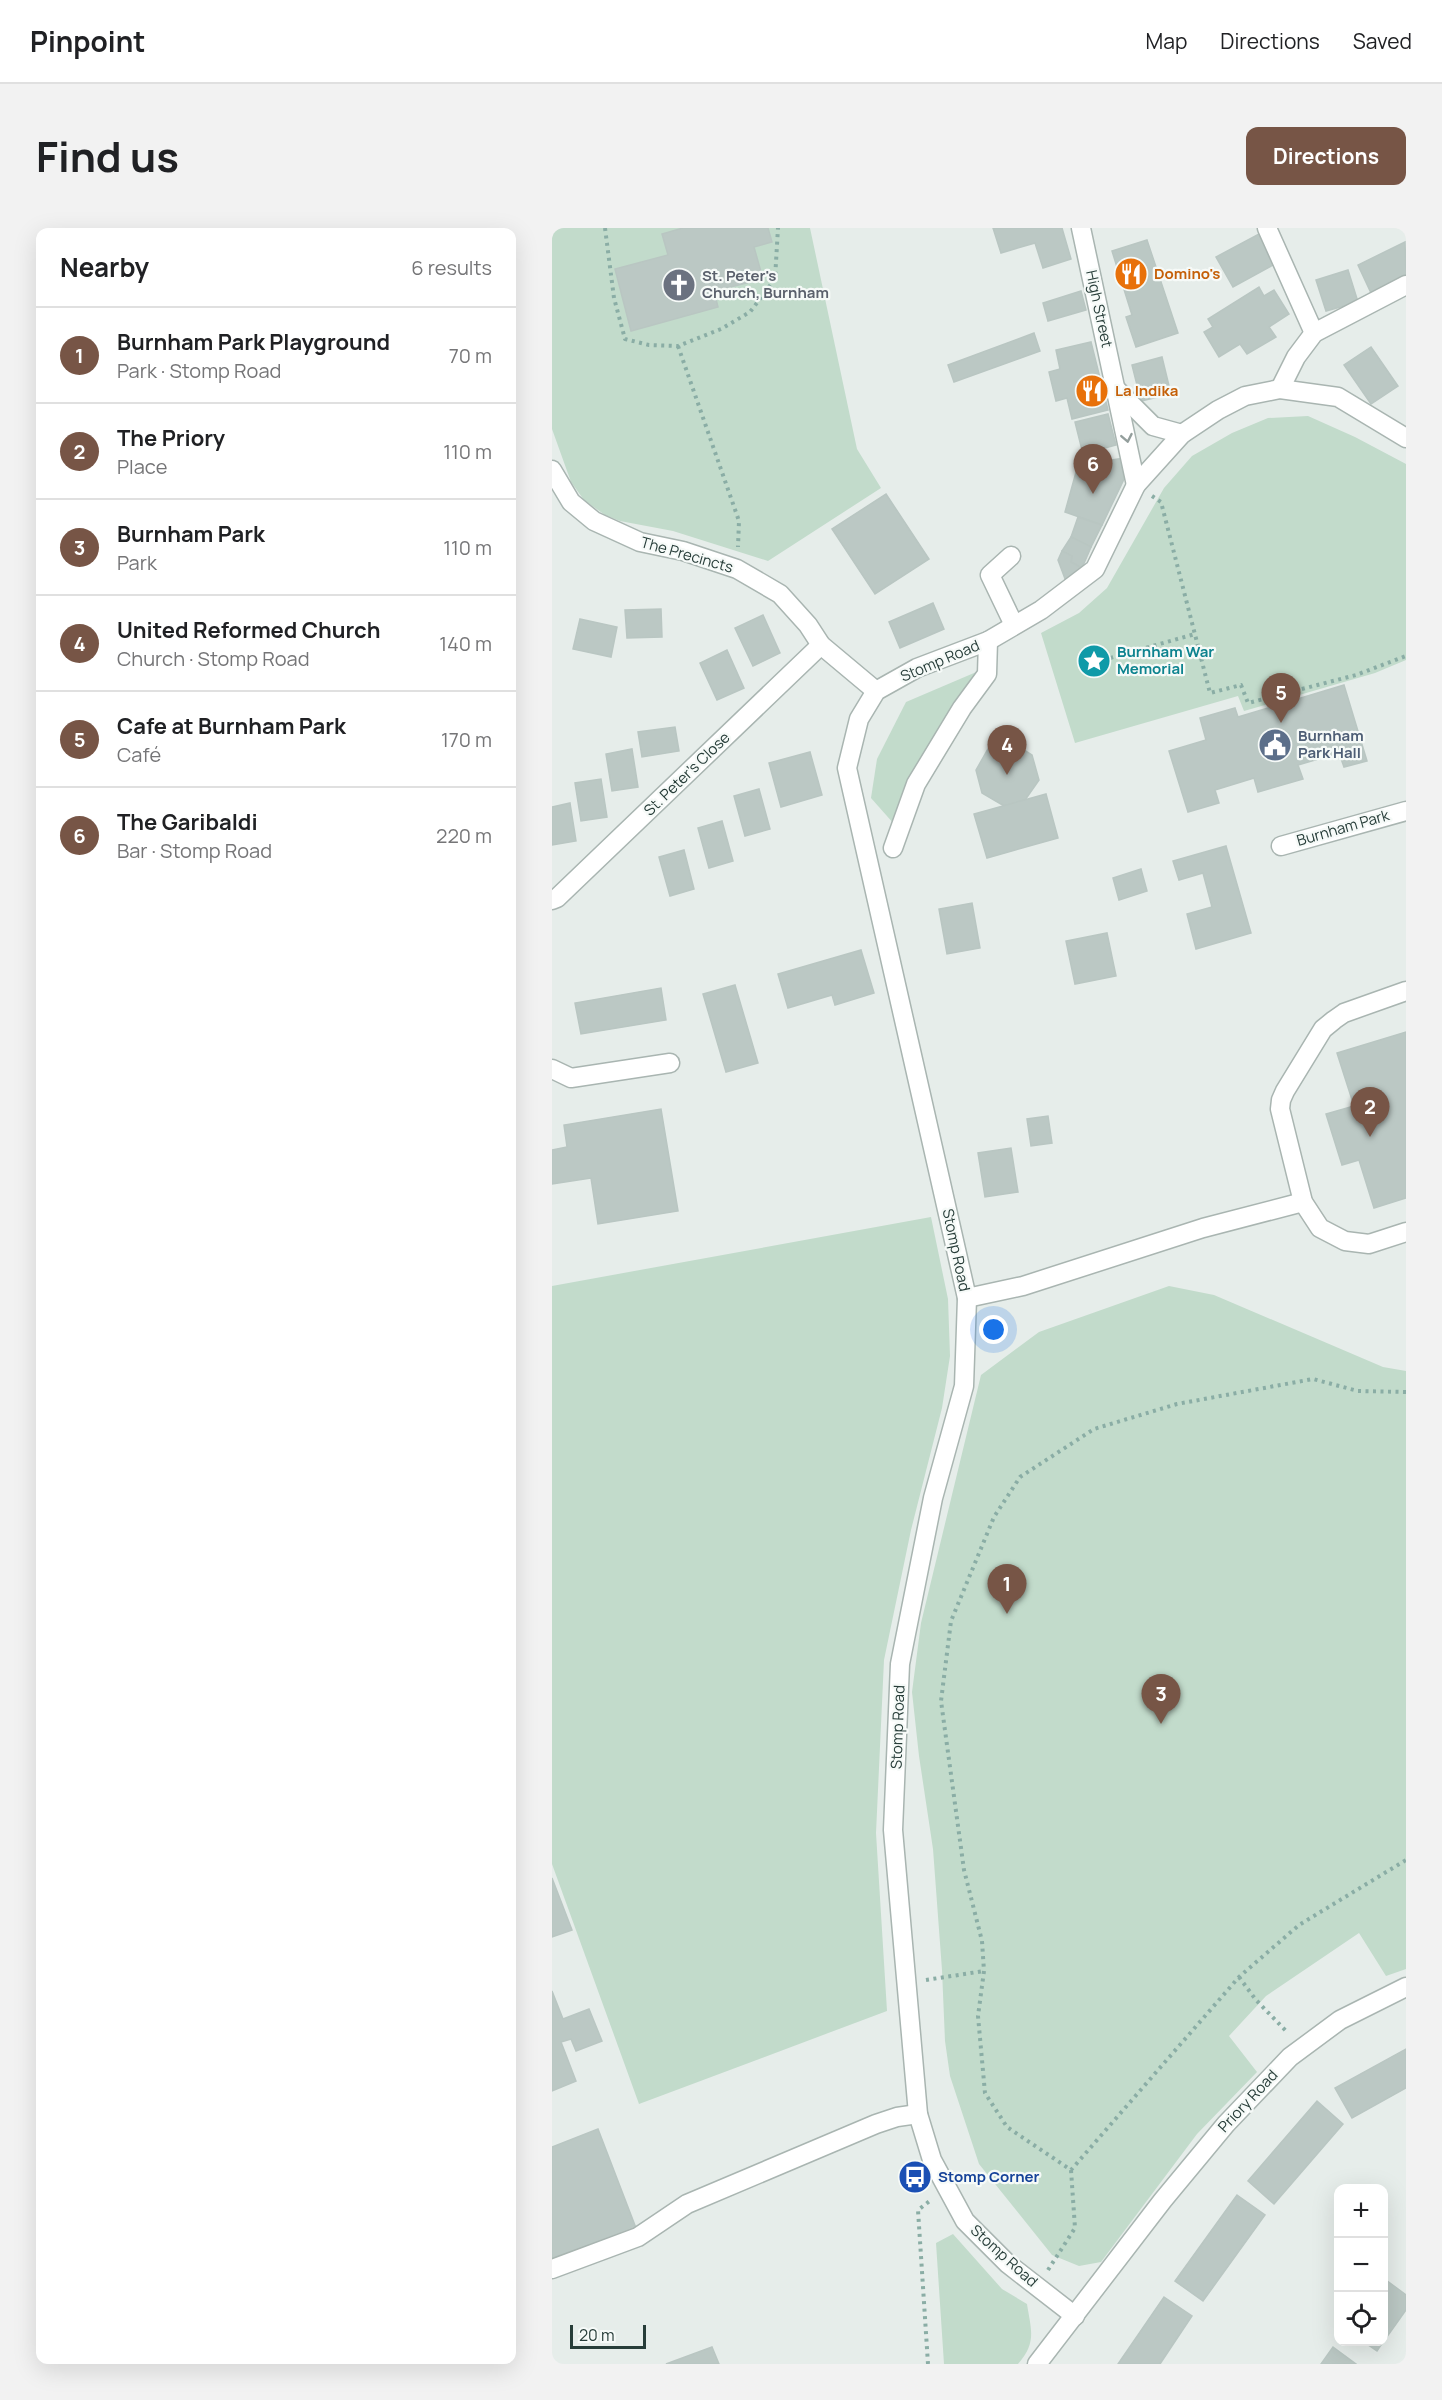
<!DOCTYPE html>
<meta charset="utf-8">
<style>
:root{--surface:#fff;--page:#f2f2f2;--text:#202124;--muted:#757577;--line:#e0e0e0;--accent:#775546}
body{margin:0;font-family:Manrope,sans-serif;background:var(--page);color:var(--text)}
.controls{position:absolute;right:18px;bottom:18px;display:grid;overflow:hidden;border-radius:12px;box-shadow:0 6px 24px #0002}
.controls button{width:54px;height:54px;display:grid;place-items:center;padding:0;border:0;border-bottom:2px solid var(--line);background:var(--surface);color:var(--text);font:30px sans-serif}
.scale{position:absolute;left:18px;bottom:15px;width:76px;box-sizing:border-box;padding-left:6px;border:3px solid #273d39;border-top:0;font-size:16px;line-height:21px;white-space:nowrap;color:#273d39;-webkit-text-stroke:4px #f6faf8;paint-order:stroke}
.you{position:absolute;left:442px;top:1102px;width:21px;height:21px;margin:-15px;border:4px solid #fff;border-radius:50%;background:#1a73e8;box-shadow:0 0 0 9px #1a73e833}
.badge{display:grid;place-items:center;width:39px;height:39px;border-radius:50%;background:var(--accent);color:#fff;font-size:20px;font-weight:700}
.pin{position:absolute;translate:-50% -50px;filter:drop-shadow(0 2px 3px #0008)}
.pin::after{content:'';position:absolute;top:32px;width:21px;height:18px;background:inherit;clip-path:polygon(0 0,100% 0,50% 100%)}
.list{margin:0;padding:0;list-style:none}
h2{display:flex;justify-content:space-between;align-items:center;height:78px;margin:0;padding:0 24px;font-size:26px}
h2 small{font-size:20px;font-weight:400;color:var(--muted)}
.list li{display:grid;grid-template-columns:39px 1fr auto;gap:18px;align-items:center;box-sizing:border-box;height:96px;padding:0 24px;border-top:2px solid var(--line)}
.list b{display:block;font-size:22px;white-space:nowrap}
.list p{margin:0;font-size:20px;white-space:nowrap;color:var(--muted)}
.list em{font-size:20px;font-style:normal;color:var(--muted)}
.icon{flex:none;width:33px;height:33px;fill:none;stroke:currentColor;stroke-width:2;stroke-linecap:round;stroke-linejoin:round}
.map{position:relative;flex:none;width:854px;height:2136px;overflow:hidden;border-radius:12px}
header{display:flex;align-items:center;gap:36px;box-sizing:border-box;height:84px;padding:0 30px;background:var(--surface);border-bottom:2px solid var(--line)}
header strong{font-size:28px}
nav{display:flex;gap:33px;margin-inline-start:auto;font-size:21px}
.intro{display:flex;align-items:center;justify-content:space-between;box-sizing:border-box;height:144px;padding:0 36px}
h1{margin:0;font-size:42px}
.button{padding:15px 27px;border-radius:12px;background:var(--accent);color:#fff;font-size:21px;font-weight:700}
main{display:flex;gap:36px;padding:0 36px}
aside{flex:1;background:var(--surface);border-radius:12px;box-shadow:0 6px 24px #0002}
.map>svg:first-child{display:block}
.green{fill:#c2dbcb}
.building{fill:#bbc8c4;stroke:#b9c6c2;stroke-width:1.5}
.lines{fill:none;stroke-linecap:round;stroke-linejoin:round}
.minor-casing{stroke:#a9b5b1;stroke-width:21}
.path{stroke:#8aada5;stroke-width:4;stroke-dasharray:3 4.5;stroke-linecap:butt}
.minor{stroke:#fff;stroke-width:18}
.oneway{stroke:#939e9c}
.labels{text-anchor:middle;stroke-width:4.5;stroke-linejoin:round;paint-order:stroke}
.food-label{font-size:15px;font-weight:bold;fill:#c56008;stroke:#f6faf8;text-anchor:start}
.worship-label{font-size:15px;font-weight:bold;fill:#5b616d;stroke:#f6faf8;text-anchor:start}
.street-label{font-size:15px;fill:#273d39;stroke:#f6faf8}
.culture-label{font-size:15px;font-weight:bold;fill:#0d838f;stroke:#f6faf8;text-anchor:start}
.service-label{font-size:15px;font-weight:bold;fill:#4e5e75;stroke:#f6faf8;text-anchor:start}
.transit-label{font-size:15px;font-weight:bold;fill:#164399;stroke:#f6faf8;text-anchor:start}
</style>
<header>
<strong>Pinpoint</strong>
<nav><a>Map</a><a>Directions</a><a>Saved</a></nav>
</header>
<div class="intro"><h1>Find us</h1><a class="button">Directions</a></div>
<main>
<aside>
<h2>Nearby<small>6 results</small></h2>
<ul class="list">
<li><span class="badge">1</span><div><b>Burnham Park Playground</b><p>Park · Stomp Road</p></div><em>70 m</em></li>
<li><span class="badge">2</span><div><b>The Priory</b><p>Place</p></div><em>110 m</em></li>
<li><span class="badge">3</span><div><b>Burnham Park</b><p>Park</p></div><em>110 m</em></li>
<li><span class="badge">4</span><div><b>United Reformed Church</b><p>Church · Stomp Road</p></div><em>140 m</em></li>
<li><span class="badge">5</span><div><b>Cafe at Burnham Park</b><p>Café</p></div><em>170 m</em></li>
<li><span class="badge">6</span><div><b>The Garibaldi</b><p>Bar · Stomp Road</p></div><em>220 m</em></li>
</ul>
</aside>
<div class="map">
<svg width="854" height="2136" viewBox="0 0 854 2136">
<rect width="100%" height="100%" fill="#e6edea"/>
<g class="green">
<path d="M0,0H258L305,221L329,260L216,333L121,303L68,293L53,287L32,272L19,254L0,201Z"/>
<path d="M756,188L803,209L854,236V432L823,445L692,483L686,468L523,515L489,405L527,385L555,360L612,260L640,228L680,205L716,190Z"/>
<path d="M429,442L350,605L319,570L325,531L354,474Z"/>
<path d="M379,989L396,1071L398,1128L390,1180L359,1302L332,1432L324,1605L335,1783L87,1876L0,1636V1058Z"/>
<path d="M617,1058L662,1067L831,1139L854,1143V1741L834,1748L807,1705L714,1768L677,1808L705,1844L645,1906L549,2034L527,2038L500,2027L427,1936L398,1848L393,1813L390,1742L381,1621L367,1528L360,1464L369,1395L429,1147L487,1104Z"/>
<path d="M401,2006L450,2061L475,2076C479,2102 485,2114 466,2136H392L384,2015Z"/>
</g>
<g class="building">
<path d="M131,0H216L220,14L202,19L211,51L162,63L166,79L79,103L63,41L116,27L110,6Z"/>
<path d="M441,0H510L519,31L491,40L483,15L449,25Z"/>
<path d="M707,6L723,36L681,59L664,29Z"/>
<path d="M595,12L626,105L584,119L574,89L580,87L560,23Z"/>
<path d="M853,14L854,47L819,65L806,37Z"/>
<path d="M796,42L806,74L774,83L764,52Z"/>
<path d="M707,59L712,68L722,62L737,86L717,99L724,109L695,126L688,116L667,129L652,104L661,99L656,91Z"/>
<path d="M529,63L534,82L496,93L491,75Z"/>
<path d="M482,105L488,123L402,154L396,137Z"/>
<path d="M539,114L556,182L520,191L515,170L504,173L497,144L508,141L504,122Z"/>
<path d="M819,119L846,158L819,176L792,137Z"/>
<path d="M610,129L619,166L589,173L580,137Z"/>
<path d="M556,186L564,217L531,226L523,194Z"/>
<path d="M572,230L573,249L550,297L513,284L526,237Z"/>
<path d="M334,266L377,331L323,366L280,301Z"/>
<path d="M526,289L550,297L539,319L519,309Z"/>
<path d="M519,309L539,319L530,340L519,334L520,328L510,323Z"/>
<path d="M510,323L520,328L519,334L530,340L515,356L506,332Z"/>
<path d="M381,375L392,401L348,420L337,394Z"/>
<path d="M109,381L110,409L75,410L73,382Z"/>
<path d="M211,387L228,425L201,438L183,400Z"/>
<path d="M28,391L65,399L59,429L21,421Z"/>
<path d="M175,422L192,460L165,472L148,435Z"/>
<path d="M792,457L815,533L792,539L787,525L746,537L751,551L706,564L702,550L663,562L667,575L636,584L617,523L654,512L648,490L683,480L686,489Z"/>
<path d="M123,499L127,523L90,529L86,504Z"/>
<path d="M461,515L480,527L487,552L473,572L452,578L430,565L424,542L436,521Z"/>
<path d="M80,521L86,559L60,563L54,526Z"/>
<path d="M258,524L270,567L229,579L217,535Z"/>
<path d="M49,551L55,589L29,593L23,555Z"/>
<path d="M207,561L218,601L193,608L182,568Z"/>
<path d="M494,566L506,610L435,630L422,586Z"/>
<path d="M18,575L24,613L0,617V579Z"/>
<path d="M170,593L181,633L157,640L146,600Z"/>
<path d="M674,618L699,705L644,721L635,686L660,679L651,645L627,652L621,633Z"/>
<path d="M132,622L142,661L118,668L107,629Z"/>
<path d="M589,641L595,663L567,672L561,650Z"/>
<path d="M420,675L428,720L395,726L387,681Z"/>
<path d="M555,705L564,748L523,756L514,713Z"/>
<path d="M309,722L322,765L283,777L280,767L236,780L226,746Z"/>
<path d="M183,757L206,835L174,844L151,766Z"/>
<path d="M109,760L114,792L29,806L23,775Z"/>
<path d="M854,804V970L822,980L807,932L790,937L774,886L802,878L785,825Z"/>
<path d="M109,881L126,983L46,996L39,950L0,956V922L15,919L12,897Z"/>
<path d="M496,888L500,915L479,918L475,891Z"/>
<path d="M459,920L466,964L433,969L426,925Z"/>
<path d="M0,1650L20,1702L0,1709Z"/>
<path d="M0,1763L11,1791L37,1781L50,1813L24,1823L19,1811L9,1814L24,1853L0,1863Z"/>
<path d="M854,1821V1860L800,1890L783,1860Z"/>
<path d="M765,1873L791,1896L722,1976L696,1953Z"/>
<path d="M46,1901L84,2000L0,2032V1919Z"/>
<path d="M685,1967L713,1987L651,2073L623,2053Z"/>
<path d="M834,2052L854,2067V2082L832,2113V2055Z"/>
<path d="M612,2069L640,2088L608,2136H566Z"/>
<path d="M812,2114H831L825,2123Z"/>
<path d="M160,2119L167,2136H114Z"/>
<path d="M781,2119L804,2136H769Z"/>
</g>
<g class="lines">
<defs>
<g id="minor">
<path d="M529,0L584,257"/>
<path d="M715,0L762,105"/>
<path d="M728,161L744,129L762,105L854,57"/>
<path d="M565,162L601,198L630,206"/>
<path d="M0,242L19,274L42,293L88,314L131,323L185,341L228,366L256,397L269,417L324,463"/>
<path d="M459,328L438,347L462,397"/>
<path d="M729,618L854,583"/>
<path d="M341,620L364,556L410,480L435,446L436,413"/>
<path d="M0,672L5,670L269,417"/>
<path d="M854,763L792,785L782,792L771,801L733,863L729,872L728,881L751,974L768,1000L793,1013L817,1016L854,1004"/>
<path d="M0,841L19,850L118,835"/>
<path d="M415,1070L471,1058L651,1000L751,974"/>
<path d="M0,2041L86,2009L135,1976L324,1896L345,1889L366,1886"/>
<path d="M523,2088L456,2036L413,1993L380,1932L366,1886L341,1602L348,1436L381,1270L412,1158L415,1070L295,540L307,491L324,463L365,440L436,413L489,382L543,341L584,257L630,206L666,182L693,168L728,161L786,169L854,210"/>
<path d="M485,2136L611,1972L674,1896L738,1829L788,1792L854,1759"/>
</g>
</defs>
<use href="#minor" class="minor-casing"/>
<g class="path">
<path d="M53,0L62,70L73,111L97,117L126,118L169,101L198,84L223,51L226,0"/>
<path d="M126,118L187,293L186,319"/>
<path d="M600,268L609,274L658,465L689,457L696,475L804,447L854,428"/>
<path d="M551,432L643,406"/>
<path d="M854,1164L806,1163L761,1151L625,1176L542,1201L468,1249L442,1289L399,1393L389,1473L412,1642L430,1713L432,1743L426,1788L433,1865L455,1899L519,1942L687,1749L747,1697L854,1632"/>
<path d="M687,1749L704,1772L736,1805"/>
<path d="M374,1752L432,1743"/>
<path d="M496,2042L523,2000L519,1942"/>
<path d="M376,2136L366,1982L379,1972"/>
</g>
<use href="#minor" class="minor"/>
</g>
<defs><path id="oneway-chevron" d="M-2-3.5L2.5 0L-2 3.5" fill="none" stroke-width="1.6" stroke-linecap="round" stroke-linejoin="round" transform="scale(1.5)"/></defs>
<use class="oneway" href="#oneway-chevron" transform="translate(575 210) rotate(79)"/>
<defs>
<symbol id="restaurant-disc" viewBox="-11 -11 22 22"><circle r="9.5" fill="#e8710a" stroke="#f6faf8"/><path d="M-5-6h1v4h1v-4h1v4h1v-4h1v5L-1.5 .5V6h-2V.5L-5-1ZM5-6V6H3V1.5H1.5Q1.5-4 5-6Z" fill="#fff"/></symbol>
<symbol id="church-disc" viewBox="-11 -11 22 22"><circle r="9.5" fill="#6b7280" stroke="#f6faf8"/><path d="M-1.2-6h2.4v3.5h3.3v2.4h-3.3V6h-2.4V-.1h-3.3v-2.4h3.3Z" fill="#fff"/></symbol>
<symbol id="sight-disc" viewBox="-11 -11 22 22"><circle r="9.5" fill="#0f9aa8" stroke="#f6faf8"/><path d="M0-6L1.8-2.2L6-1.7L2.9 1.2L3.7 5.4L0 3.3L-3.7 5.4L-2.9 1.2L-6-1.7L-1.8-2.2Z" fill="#fff"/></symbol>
<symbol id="civic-disc" viewBox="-11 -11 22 22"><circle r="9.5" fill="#5c6f8a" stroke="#f6faf8"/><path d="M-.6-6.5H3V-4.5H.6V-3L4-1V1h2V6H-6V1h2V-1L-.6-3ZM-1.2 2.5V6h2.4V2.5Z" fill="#fff"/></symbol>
<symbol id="bus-disc" viewBox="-11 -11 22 22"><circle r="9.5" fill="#1a4fb4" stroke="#f6faf8"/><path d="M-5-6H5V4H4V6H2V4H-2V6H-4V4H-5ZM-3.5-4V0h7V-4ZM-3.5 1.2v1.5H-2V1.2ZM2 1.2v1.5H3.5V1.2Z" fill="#fff"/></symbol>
</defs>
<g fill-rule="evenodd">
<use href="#restaurant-disc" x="560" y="27" width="38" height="38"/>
<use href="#church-disc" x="108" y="38" width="38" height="38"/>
<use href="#restaurant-disc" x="521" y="144" width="38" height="38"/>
<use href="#sight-disc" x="523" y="414" width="38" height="38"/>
<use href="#civic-disc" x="704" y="498" width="38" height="38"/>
<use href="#bus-disc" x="344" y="1930" width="38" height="38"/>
</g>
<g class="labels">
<g class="food-label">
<text x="602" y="51">Domino's</text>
<text x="563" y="168">La Indika</text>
</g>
<g class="worship-label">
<text x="150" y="53">St. Peter's<tspan x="150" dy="17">Church, Burnham</tspan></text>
</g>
<g class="street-label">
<text transform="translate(547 81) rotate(78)" y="5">High Street</text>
<text transform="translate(135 327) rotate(16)" y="5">The Precincts</text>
<text transform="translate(388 433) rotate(-23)" y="5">Stomp Road</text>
<text transform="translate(135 546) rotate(-44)" y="5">St. Peter's Close</text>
<text transform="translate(791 600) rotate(-16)" y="5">Burnham Park</text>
<text transform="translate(404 1022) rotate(78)" y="5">Stomp Road</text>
<text transform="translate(346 1499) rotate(-88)" y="5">Stomp Road</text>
<text transform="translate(696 1873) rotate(-47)" y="5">Priory Road</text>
<text transform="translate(452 2028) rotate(42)" y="5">Stomp Road</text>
</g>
<g class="culture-label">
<text x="565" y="429">Burnham War<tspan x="565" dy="17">Memorial</tspan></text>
</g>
<g class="service-label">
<text x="746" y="513">Burnham<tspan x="746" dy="17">Park Hall</tspan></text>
</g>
<g class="transit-label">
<text x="386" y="1954">Stomp Corner</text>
</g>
</g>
</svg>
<div class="controls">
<button>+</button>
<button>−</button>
<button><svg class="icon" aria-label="locate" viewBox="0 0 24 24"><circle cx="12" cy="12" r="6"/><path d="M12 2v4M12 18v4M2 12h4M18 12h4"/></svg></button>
</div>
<div class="scale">20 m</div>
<div class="you"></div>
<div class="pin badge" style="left:455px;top:1386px">1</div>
<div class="pin badge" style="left:818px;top:909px">2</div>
<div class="pin badge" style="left:609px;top:1496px">3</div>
<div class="pin badge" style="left:455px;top:547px">4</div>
<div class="pin badge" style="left:729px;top:495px">5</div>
<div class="pin badge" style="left:541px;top:266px">6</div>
</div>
</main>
